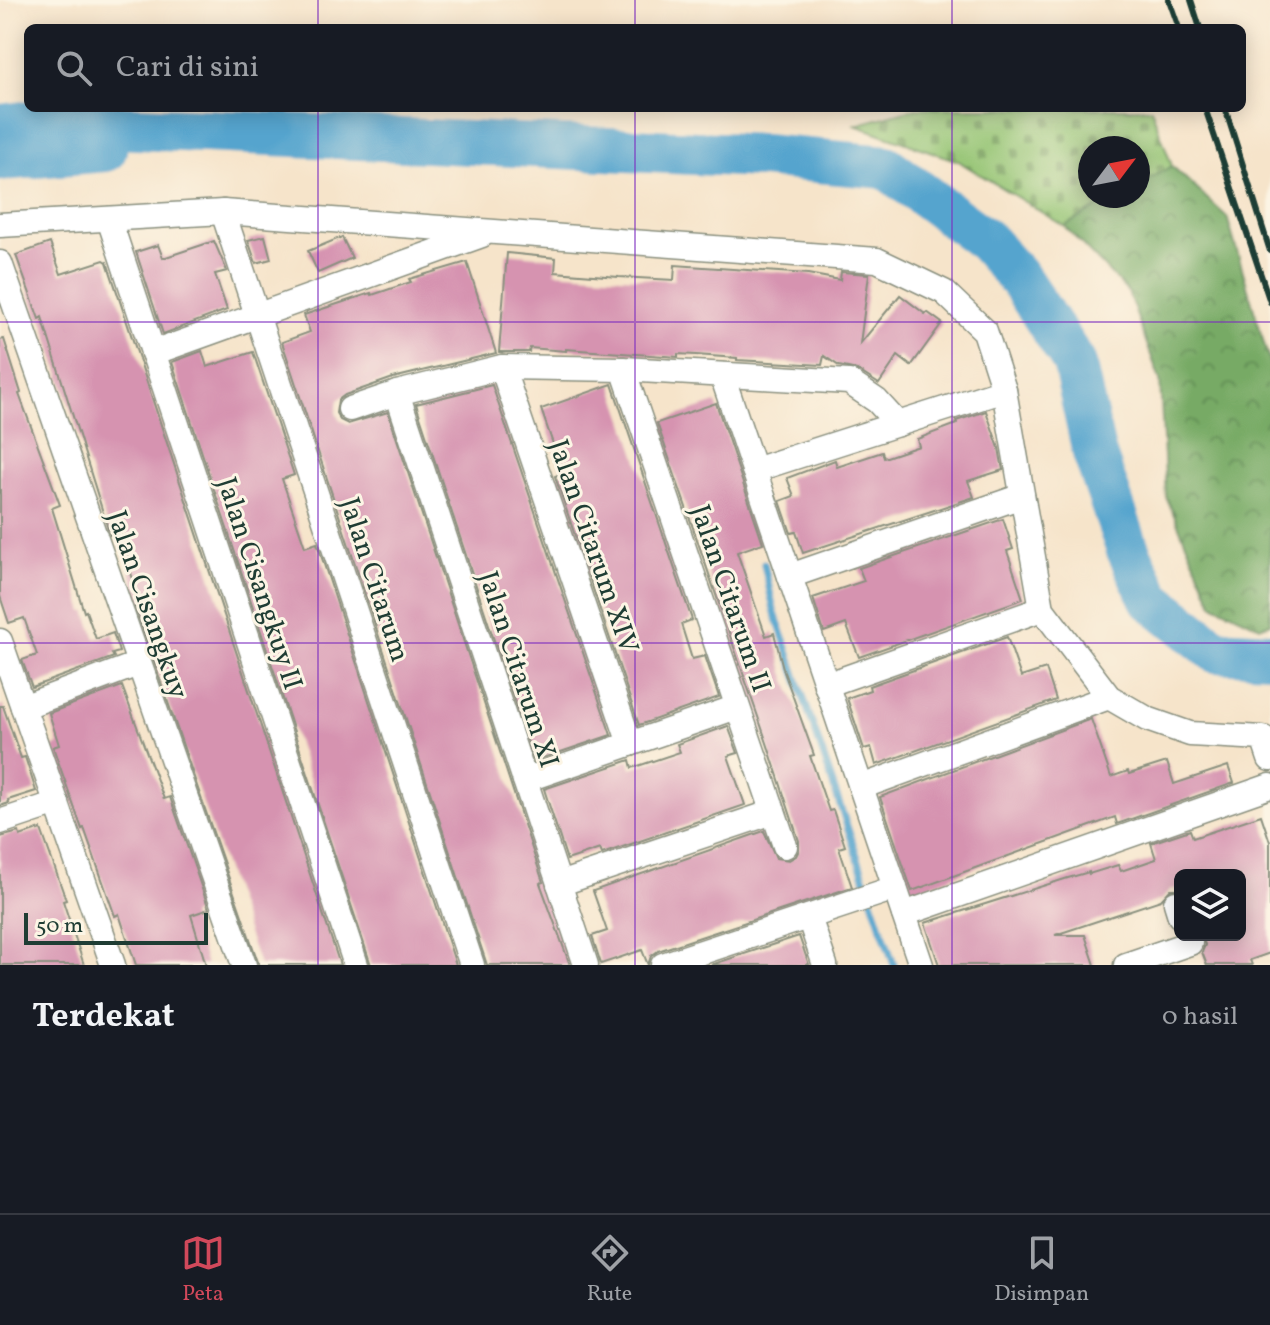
<!DOCTYPE html>
<html lang="id">
<style>
:root{--surface:#171b24;--page:#242831;--text:#f1f3f6;--muted:#9ea1a6;--line:#363941;--accent:#d1495b}
body{margin:0;font-family:Vollkorn,serif;background:var(--page);color:var(--text)}
.controls{position:absolute;right:24px;bottom:24px;display:grid;overflow:hidden;border-radius:12px;box-shadow:0 4px 20px #0003}
.controls button{width:72px;height:72px;display:grid;place-items:center;padding:0;border:0;border-bottom:2px solid var(--line);background:var(--surface);color:var(--text);font:40px sans-serif}
.compass{position:absolute;left:1078px;top:136px;width:72px;height:72px;border-radius:50%;background:var(--surface);box-shadow:0 4px 20px #0003;rotate:58deg}
.scale{position:absolute;left:24px;bottom:20px;width:184px;box-sizing:border-box;padding-left:8px;border:4px solid #1f3d34;border-top:0;font-size:22px;line-height:28px;white-space:nowrap;color:#1f3d34;-webkit-text-stroke:6px #fcf5e5;paint-order:stroke}
.list{margin:0;padding:0;list-style:none}
h2{display:flex;justify-content:space-between;align-items:center;height:104px;margin:0;padding:0 32px;font-size:34px}
h2 small{font-size:26px;font-weight:400;color:var(--muted)}
.icon{flex:none;width:44px;height:44px;fill:none;stroke:currentColor;stroke-width:2;stroke-linecap:round;stroke-linejoin:round}
.map{position:relative;flex:none;width:1270px;height:965px;overflow:hidden}
.search{position:absolute;background:var(--surface);box-shadow:0 4px 20px #0003;left:24px;right:24px;top:24px;height:88px;display:flex;align-items:center;gap:20px;box-sizing:border-box;padding:0 28px;border-radius:12px;color:var(--muted);font-size:30px}
.sheet{height:248px;background:var(--surface)}
nav{display:flex;justify-content:space-around;align-items:center;box-sizing:border-box;height:112px;border-top:2px solid var(--line);background:var(--surface);font-size:22px;color:var(--muted)}
nav a{display:grid;justify-items:center;gap:4px}
nav .on{color:var(--accent)}
.map>svg:first-child{display:block}
.forest{fill:url(#forest-crowns);stroke:#4b744c;stroke-width:2}
.cemetery{fill:url(#cemetery-stones);stroke:#5a8054;stroke-width:2}
.lines{fill:none;stroke-linecap:round;stroke-linejoin:round}
.stream{stroke:#54a4ce;stroke-width:7}
.river{stroke:#54a4ce;stroke-width:44}
.building{fill:#d693b0}
.street-casing{stroke:#8a907f;stroke-width:27}
.street{stroke:#fff;stroke-width:24}
.rail{stroke:#1f3d34;stroke-width:6}
.grid{fill:none;stroke:#7b2cbf;stroke-width:2;stroke-opacity:0.55}
.labels{text-anchor:middle;stroke-width:6;stroke-linejoin:round;paint-order:stroke}
.street-label{font-size:28px;fill:#1f3d34;stroke:#fcf5e5}
</style>
<div class="map">
<svg width="1270" height="965" viewBox="0 0 1270 965">
<defs>
<pattern id="forest-crowns" width="20" height="18" patternUnits="userSpaceOnUse" patternTransform="scale(2)"><rect width="20" height="18" fill="#77aa65"/><path d="M2 6a3 3 0 1 1 6 0M12 15a3 3 0 1 1 6 0" fill="none" stroke="#618c54"/></pattern>
<pattern id="cemetery-stones" width="16" height="16" patternUnits="userSpaceOnUse" patternTransform="scale(2)"><rect width="16" height="16" fill="#94c473"/><path d="M2 7V4a2 2 0 0 1 4 0v3zM10 15v-3a2 2 0 0 1 4 0v3z" fill="#78a05f"/></pattern>
</defs>
<rect width="100%" height="100%" fill="#fcf5e5"/>
<filter id="ink" filterUnits="userSpaceOnUse"><feTurbulence type="fractalNoise" baseFrequency=".0125" numOctaves="2"/><feDisplacementMap in="SourceGraphic" scale="16" xChannelSelector="R" yChannelSelector="G"/><feConvolveMatrix kernelMatrix="1 2 1 2 8 2 1 2 1" color-interpolation-filters="sRGB"/></filter>
<filter id="wash" filterUnits="userSpaceOnUse"><feTurbulence type="fractalNoise" baseFrequency=".006" numOctaves="4" result="noise"/><feDisplacementMap in="SourceGraphic" scale="32" xChannelSelector="R" yChannelSelector="G"/><feGaussianBlur stdDeviation="1.8" result="paint"/><feColorMatrix in="noise" values="0 0 0 0 0 0 0 0 0 0 0 0 0 0 0 0 0 1.4 0 .05"/><feComposite in="paint" operator="in"/></filter>
<g filter="url(#wash)">
<rect width="100%" height="100%" fill="#f6e4ca"/>
<path class="forest" d="M1172,166L1227,217L1270,364V623L1260,627L1213,604L1166,497L1160,380L1128,292L1064,226L1118,196H1138V185Z"/>
<path class="cemetery" d="M916,108H1151L1172,166L1138,185V148H1090V196H1118L1064,226L958,161L855,125Z"/>
<g class="lines">
<path class="stream" d="M764,564L774,610L894,965"/>
<g class="river">
<path d="M0,126L24,123L763,156L886,167L986,241L1021,281L1074,362L1094,452L1128,550L1151,599L1216,651L1270,654"/>
<path d="M0,159L105,150"/>
</g>
</g>
<g id="blocks">
<g class="building">
<path d="M265,236L271,259L256,263L248,240Z"/>
<path d="M342,237L352,258L318,273L308,251Z"/>
<path d="M214,241L227,271L215,274L227,310L163,334L136,252L158,245L163,258Z"/>
<path d="M50,243L61,274L104,260L107,262L340,965H259L135,607L139,606L133,586L135,585L130,570L132,569L120,532L110,535L42,317L39,319L16,255Z"/>
<path d="M507,253L556,258L555,272L619,277L674,280L675,265L808,274L840,280L841,272L869,274L860,344L900,295L925,314L927,312L942,323L911,366L898,356L879,384L857,370L839,366L824,356L822,365L737,360V358L696,355L678,354V357L566,349V351L530,348L529,352H499Z"/>
<path d="M467,262L496,353L393,378L345,395L338,400L336,413L340,420L348,424L388,412L543,882L540,883L570,965H487L282,342L310,332L304,315L371,293L372,295L411,282L409,279Z"/>
<path d="M4,339L21,393L19,394L60,505L52,508L84,612L86,611L96,639L113,633L119,652L112,654L114,657L32,687L22,660L37,655L24,618L9,623L0,596V340Z"/>
<path d="M202,351L207,367L253,352L294,475L282,479L305,547L317,543L456,965H371L172,362Z"/>
<path d="M612,384L692,620L681,624L692,659L705,656L719,697L639,725L555,476L563,473L541,409Z"/>
<path d="M492,385L611,735L534,761L416,404Z"/>
<path d="M716,403L763,543L737,552L766,636L774,633L784,672L814,755L810,756L829,811L833,810L845,846L839,848L852,887L658,951L651,956L648,965L642,950L601,964L592,936L607,931L593,891L764,831L776,858L789,860L796,856L799,850V841L767,743L657,423Z"/>
<path d="M986,411L999,448L1003,470L968,481L974,497L803,553L796,532L791,533L780,501L794,496L787,478L835,460L837,467L882,452L884,458L919,446L917,439L957,424L956,421Z"/>
<path d="M1003,519L1013,549L1007,551L1023,599L859,657L846,624L824,632L813,598L864,581L859,568Z"/>
<path d="M1007,637L1021,677L1046,669L1056,700L876,765L871,747L864,749L847,698L870,690L869,686Z"/>
<path d="M122,686L164,799L170,797L209,909L191,915L206,965H136L119,914L115,916L84,828L82,829L53,747L59,745L49,713Z"/>
<path d="M0,706H3L21,758L25,757L36,791L8,800L9,803L0,806Z"/>
<path d="M1091,719L1111,777L1128,771L1129,774L1167,762L1174,784L1228,766L1234,783L1117,824L1115,817L912,891L880,797Z"/>
<path d="M728,726L738,753L728,756L745,805L602,854L600,849L567,860L544,789L630,760L632,768L680,752L677,744Z"/>
<path d="M1261,815L1270,842V953L1250,960L1252,965H1207L1202,952L1205,945L1202,935H1240V875H1180V889H1171L1161,900L1055,935H1085L1095,965H939L925,923L1068,878L1089,872V874L1118,865L1121,871L1156,859L1151,843L1190,830L1193,838Z"/>
<path d="M41,829L66,900L63,901L84,965H0V837L19,832L20,836Z"/>
<path d="M799,936L809,965H711Z"/>
</g>
</g>
</g>
<g filter="url(#ink)">
<use href="#blocks" fill-opacity="0" stroke="#8a907f" stroke-width="2"/>
<g class="lines">
<defs>
<g id="street">
<path d="M223,212L472,965"/>
<path d="M109,219L356,965"/>
<path d="M0,225L223,212L877,260L944,292L985,331L1004,390L1042,609L1109,697L1147,719L1190,734L1263,738L1270,759"/>
<path d="M0,263L244,965"/>
<path d="M153,353L482,235"/>
<path d="M502,367L630,744"/>
<path d="M623,369L785,846"/>
<path d="M722,375L921,965"/>
<path d="M397,393L586,965"/>
<path d="M350,409L397,393L502,367L623,369L849,382L877,401L898,424"/>
<path d="M754,470L1004,390"/>
<path d="M790,576L1022,496"/>
<path d="M0,641L113,965"/>
<path d="M826,685L1042,609"/>
<path d="M23,707L138,664"/>
<path d="M525,780L737,707"/>
<path d="M861,787L1109,697"/>
<path d="M0,822L57,803"/>
<path d="M559,884L773,812"/>
<path d="M1176,903L1180,916"/>
<path d="M904,914L1270,786"/>
<path d="M809,917L825,965"/>
<path d="M663,965L895,888"/>
<path d="M1126,965L1190,943"/>
</g>
</defs>
<use href="#street" class="street-casing"/>
<use href="#street" class="street"/>
<g class="rail">
<path d="M1169,0L1179,28"/>
<path d="M1191,0L1200,28"/>
<path d="M1205,108L1270,302"/>
<path d="M1225,108L1270,251"/>
</g>
</g>
</g>
<path class="grid" d="M318,0V28M635,0V28M952,0V28M318,108V965M635,108V965M952,108V965M0,322H1270M0,643H1270"/>
<g class="labels">
<g class="street-label">
<text transform="translate(595 546) rotate(71)" y="10">Jalan Citarum XIV</text>
<text transform="translate(376 579) rotate(72)" y="10">Jalan Citarum</text>
<text transform="translate(261 583) rotate(72)" y="10">Jalan Cisangkuy II</text>
<text transform="translate(732 598) rotate(71)" y="10">Jalan Citarum II</text>
<text transform="translate(149 604) rotate(71)" y="10">Jalan Cisangkuy</text>
<text transform="translate(520 669) rotate(72)" y="10">Jalan Citarum XI</text>
</g>
</g>
</svg>
<div class="controls">
<button><svg class="icon" aria-label="layers" viewBox="0 0 24 24"><path d="M12 4l9 5-9 5-9-5zM3 14l9 5 9-5"/></svg></button>
</div>
<svg class="compass" viewBox="-18 -18 36 36"><path d="M0-13l5 13h-10z" fill="#e53935"/><path d="M0 13l5-13h-10z" fill="#9ea1a6"/></svg>
<div class="scale">50 m</div>
<div class="search"><svg class="icon" aria-label="search" viewBox="0 0 24 24"><circle cx="10" cy="10" r="6"/><path d="M15 15l6 6"/></svg>Cari di sini</div>
</div>
<section class="sheet">
<h2>Terdekat<small>0 hasil</small></h2>
<ul class="list">
</ul>
</section>
<nav>
<a class="on"><svg class="icon" aria-label="map" viewBox="0 0 24 24"><path d="M3 6l6-2 6 2 6-2v14l-6 2-6-2-6 2zM9 4v14M15 6v14"/></svg>Peta</a>
<a><svg class="icon" aria-label="directions" viewBox="0 0 24 24"><path d="M12 3l9 9-9 9-9-9zM9 14v-3h6M13 9l2 2-2 2"/></svg>Rute</a>
<a><svg class="icon" aria-label="saved" viewBox="0 0 24 24"><path d="M7 4h10v16l-5-4-5 4z"/></svg>Disimpan</a>
</nav>
